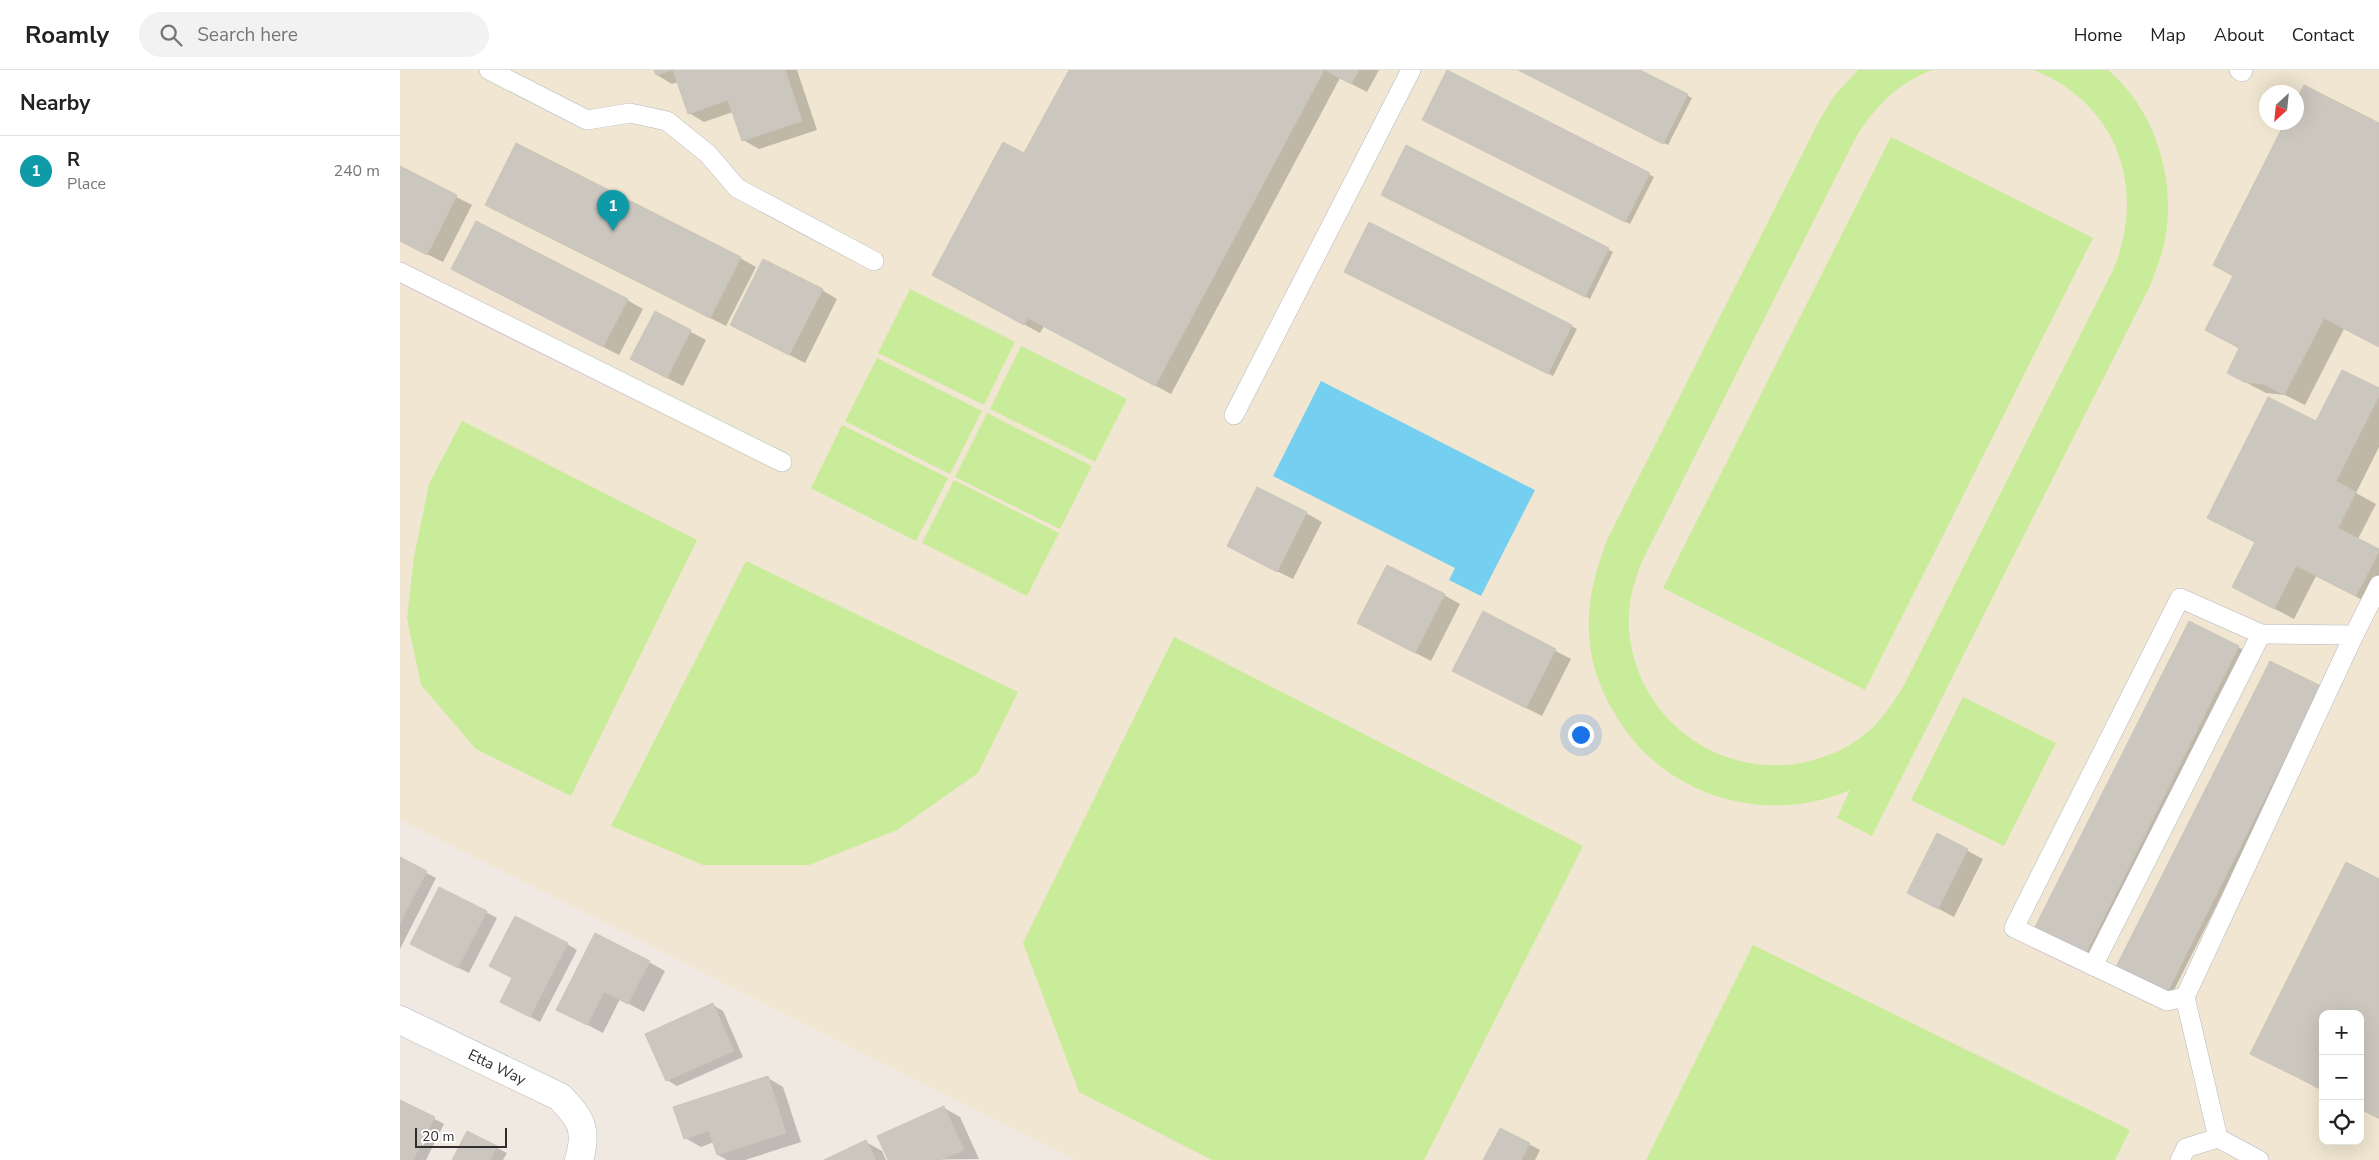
<!DOCTYPE html>
<meta charset="utf-8">
<style>
:root{--surface:#fff;--page:#f2f2f2;--text:#222;--muted:#767676;--line:#e0e0e0;--accent:#4264fb}
body{margin:0;font-family:"Nunito Sans",sans-serif;background:var(--page);color:var(--text)}
.controls{position:absolute;right:15px;bottom:15px;display:grid;overflow:hidden;border-radius:10px;box-shadow:0 5px 20px #0002}
.controls button{width:45px;height:45px;display:grid;place-items:center;padding:0;border:0;border-bottom:1px solid var(--line);background:var(--surface);color:var(--text);font:25px sans-serif}
.compass{position:absolute;left:1859px;top:15px;width:45px;height:45px;border-radius:50%;background:var(--surface);box-shadow:0 5px 20px #0002;rotate:207deg}
.scale{position:absolute;left:15px;bottom:12px;width:92px;box-sizing:border-box;padding-left:5px;border:2px solid #2e2e2e;border-top:0;font-size:14px;line-height:18px;white-space:nowrap;color:#2e2e2e;-webkit-text-stroke:4px #fff;paint-order:stroke}
.you{position:absolute;left:1180px;top:664px;width:18px;height:18px;margin:-12px;border:4px solid #fff;border-radius:50%;background:#1a73e8;box-shadow:0 0 0 8px #1a73e833}
.badge{display:grid;place-items:center;width:32px;height:32px;border-radius:50%;background:var(--accent);color:#fff;font-size:16px;font-weight:700}
.pin{position:absolute;translate:-50% -41px;filter:drop-shadow(0 1px 2px #0008)}
.pin::after{content:'';position:absolute;top:26px;width:18px;height:15px;background:inherit;clip-path:polygon(0 0,100% 0,50% 100%)}
.list{margin:0;padding:0;list-style:none}
h2{display:flex;justify-content:space-between;align-items:center;height:65px;margin:0;padding:0 20px;font-size:21px}
h2 small{font-size:16px;font-weight:400;color:var(--muted)}
.list li{display:grid;grid-template-columns:32px 1fr auto;gap:15px;align-items:center;box-sizing:border-box;height:70px;padding:0 20px;border-top:1px solid var(--line)}
.list b{display:block;font-size:19px;white-space:nowrap}
.list p{margin:0;font-size:16px;white-space:nowrap;color:var(--muted)}
.list em{font-size:16px;font-style:normal;color:var(--muted)}
.icon{flex:none;width:28px;height:28px;fill:none;stroke:currentColor;stroke-width:2;stroke-linecap:round;stroke-linejoin:round}
.map{position:relative;flex:none;width:1979px;height:1090px;overflow:hidden}
header{display:flex;align-items:center;gap:30px;box-sizing:border-box;height:70px;padding:0 25px;background:var(--surface);border-bottom:1px solid var(--line)}
header strong{font-size:24px}
nav{display:flex;gap:28px;margin-inline-start:auto;font-size:18px}
.search{width:350px;height:45px;background:var(--page);display:flex;align-items:center;gap:12px;box-sizing:border-box;padding:0 18px;border-radius:28px;color:var(--muted);font-size:19px}
main{display:flex}
aside{flex:1;background:var(--surface)}
.map>svg:first-child{display:block}
.education{fill:#f0e6d1;fill-rule:evenodd}
.pitch{fill:#c9ec9a}
.water{fill:#75cff0}
.shadow{fill:#0003}
.building{fill:#cbc7bf;stroke:#cbc5ba}
.lines{fill:none;stroke-linecap:round;stroke-linejoin:round}
.service-casing{stroke:#b4b7c1;stroke-width:20}
.minor-casing{stroke:#b4b7c1;stroke-width:29}
.service{stroke:#fff;stroke-width:19}
.minor{stroke:#fff;stroke-width:28}
.labels{text-anchor:middle;stroke-width:5;stroke-linejoin:round;paint-order:stroke}
.street-label{font-size:15px;fill:#2e2e2e;stroke:#fff}
</style>
<header>
<strong>Roamly</strong>
<div class="search"><svg class="icon" aria-label="search" viewBox="0 0 24 24"><circle cx="10" cy="10" r="6"/><path d="M15 15l6 6"/></svg>Search here</div>
<nav><a>Home</a><a>Map</a><a>About</a><a>Contact</a></nav>
</header>
<main>
<aside>
<h2>Nearby<small></small></h2>
<ul class="list">
<li><span class="badge" style="background:#0f9aa8">1</span><div><b>R</b><p>Place</p></div><em>240 m</em></li>
</ul>
</aside>
<div class="map">
<svg width="1979" height="1090" viewBox="0 0 1979 1090">
<rect width="100%" height="100%" fill="#efe9e1"/>
<path class="education" d="M0,0H1979V1090H677L0,750ZM1866,22H1896V52H1866ZM1923,944H1960V1071H1923Z"/>
<g class="pitch">
<path d="M1458,0H1532C1497,14 1474,37 1455,69L1244,487C1234,510 1227,534 1229,560C1236,645 1312,705 1395,694C1423,690 1453,677 1473,657C1485,645 1494,631 1503,617L1713,200C1747,119 1718,34 1634,0H1708C1754,39 1775,105 1766,164C1763,183 1756,200 1749,218L1472,766L1437,748L1450,720C1362,758 1258,724 1212,639C1199,616 1189,588 1189,560C1188,527 1196,499 1208,468L1419,51L1434,26Z"/>
<path d="M1491,67L1693,168L1465,620L1263,518Z"/>
<path d="M510,219L615,272L584,335L478,283Z"/>
<path d="M621,276L727,329L695,392L590,339Z"/>
<path d="M477,288L582,341L550,404L445,351Z"/>
<path d="M587,343L692,396L660,459L555,407Z"/>
<path d="M62,351L297,470L171,726L76,679L21,615L7,548L14,487L29,414Z"/>
<path d="M442,355L548,408L516,471L411,418Z"/>
<path d="M554,410L659,463L627,526L522,473Z"/>
<path d="M346,491L618,622L578,703L497,760L409,795H303L211,756Z"/>
<path d="M774,567L1183,776L1024,1090H812L679,1022L623,873Z"/>
<path d="M1563,627L1656,673L1604,776L1511,730Z"/>
<path d="M1353,875L1730,1060L1715,1090H1246Z"/>
</g>
<path class="water" d="M921,311L1135,420L1081,526L1049,510L1055,498L873,406Z"/>
<g class="shadow">
<path d="M255,0H397L417,60L359,79L343,70L333,42L304,52L289,43L278,12L272,14L257,5Z"/>
<path d="M670,0H979L967,22L940,8L771,324L644,256L640,263L549,214L624,85Z"/>
<path d="M1120,0H1237L1292,28L1268,75Z"/>
<path d="M1047,2L1254,107L1230,154L1028,52Z"/>
<path d="M1979,55V277L1944,259L1905,335L1885,325L1866,323L1828,303Z"/>
<path d="M1007,77L1213,182L1190,229L987,127Z"/>
<path d="M0,98L72,135L43,192L0,171Z"/>
<path d="M102,143L340,188L356,197L326,256Z"/>
<path d="M970,154L1177,259L1153,306L951,204Z"/>
<path d="M68,208L227,230L243,239L219,285Z"/>
<path d="M422,220L437,229L405,293L347,263Z"/>
<path d="M255,243L306,270L283,316L247,298Z"/>
<path d="M1979,320V377L1956,423L1976,434L1958,469L1979,480V532L1976,537L1916,506L1894,549L1833,517L1856,473L1809,447L1916,353Z"/>
<path d="M906,443L922,452L893,509L844,485Z"/>
<path d="M1044,525L1060,534L1031,591L958,553Z"/>
<path d="M1083,543L1171,589L1142,646L1069,609Z"/>
<path d="M1789,553L1844,580L1691,884L1641,860Z"/>
<path d="M1925,620L1772,924L1722,899Z"/>
<path d="M1538,765L1583,789L1554,847L1524,831Z"/>
<path d="M0,789L36,808L0,879Z"/>
<path d="M1979,811V1049L1960,1039V944H1923V1021L1852,983Z"/>
<path d="M86,842L97,848L69,903L22,880Z"/>
<path d="M167,874L177,880L140,952L112,937Z"/>
<path d="M249,892L265,901L244,942L220,929L203,963L157,939Z"/>
<path d="M313,935L323,941L343,987L277,1016L267,1010Z"/>
<path d="M368,1008L383,1017L401,1072L345,1090H327L318,1085L314,1072L301,1077L285,1068Z"/>
<path d="M0,1031L44,1054L26,1090H0Z"/>
<path d="M544,1038L560,1047L579,1089L489,1090Z"/>
<path d="M68,1063L107,1083L103,1090H54Z"/>
<path d="M466,1072L482,1081L486,1090H427Z"/>
<path d="M1129,1074L1140,1080L1135,1090H1085Z"/>
</g>
<g class="building">
<path d="M254,0H272L256,5Z"/>
<path d="M273,0H385L402,51L342,71L328,30L288,44Z"/>
<path d="M669,0H924L755,316L628,248L624,255L532,205L603,72L624,83Z"/>
<path d="M925,0H959L951,14Z"/>
<path d="M1047,0L1250,103L1225,152L1022,50Z"/>
<path d="M1118,0H1240L1288,24L1263,74Z"/>
<path d="M1904,15L1979,53V277L1924,248L1884,325L1863,314L1844,312L1827,303L1839,278L1805,260L1833,206L1813,195L1885,52H1896V30Z"/>
<path d="M116,73L341,187L310,248L85,135Z"/>
<path d="M1006,75L1209,178L1185,227L981,125Z"/>
<path d="M0,96L57,125L27,185L0,171Z"/>
<path d="M76,151L228,229L203,277L51,199Z"/>
<path d="M969,152L1172,255L1148,304L944,202Z"/>
<path d="M363,189L423,219L389,285L330,255Z"/>
<path d="M255,241L291,260L267,308L230,289Z"/>
<path d="M1942,300L1979,318V326L1936,411L1956,422L1938,458L1979,479V481L1956,526L1896,496L1874,539L1832,517L1855,472L1807,448L1868,327L1916,351Z"/>
<path d="M857,417L907,442L877,502L827,476Z"/>
<path d="M987,495L1045,524L1015,583L957,553Z"/>
<path d="M1083,541L1156,579L1126,638L1052,601Z"/>
<path d="M1789,551L1839,576L1686,883L1635,857Z"/>
<path d="M1870,591L1921,616L1767,923L1716,897Z"/>
<path d="M1537,763L1568,779L1538,839L1507,823Z"/>
<path d="M0,787L27,801L0,853Z"/>
<path d="M1946,792L1979,809V1048L1960,1039V944H1923V1020L1850,984Z"/>
<path d="M39,817L87,841L58,898L10,874Z"/>
<path d="M115,846L168,873L130,947L100,932L112,908L89,896Z"/>
<path d="M195,863L250,891L228,934L204,922L187,955L156,940Z"/>
<path d="M313,933L334,981L266,1011L245,964Z"/>
<path d="M368,1006L386,1063L317,1085L309,1061L284,1069L273,1037Z"/>
<path d="M0,1030L35,1047L13,1090H0Z"/>
<path d="M544,1036L564,1080L540,1090H488L477,1066Z"/>
<path d="M1100,1058L1130,1073L1121,1090H1083Z"/>
<path d="M67,1061L97,1076L90,1090H52Z"/>
<path d="M466,1070L476,1090H424Z"/>
</g>
<g class="lines">
<defs>
<g id="service">
<path d="M89,0L187,50L230,43L267,51L308,84L337,118L474,191"/>
<path d="M1839,0L1842,2L1843,0"/>
<path d="M0,202L382,392"/>
<path d="M834,345L1011,0"/>
<path d="M1954,565L1979,515"/>
<path d="M1693,896L1861,564"/>
<path d="M1785,927L1954,565L1861,564L1780,528L1614,858L1767,931L1785,927L1818,1068"/>
<path d="M1780,1090L1786,1078L1818,1068L1859,1090"/>
</g>
<path id="minor" d="M0,950L160,1027C181,1049 188,1059 179,1090"/>
</defs>
<use href="#service" class="service-casing"/>
<use href="#minor" class="minor-casing"/>
<use href="#service" class="service"/>
<use href="#minor" class="minor"/>
</g>
<g class="labels">
<g class="street-label">
<text transform="translate(97 997) rotate(26)" y="5">Etta Way</text>
</g>
</g>
</svg>
<div class="controls">
<button>+</button>
<button>−</button>
<button><svg class="icon" aria-label="locate" viewBox="0 0 24 24"><circle cx="12" cy="12" r="6"/><path d="M12 2v4M12 18v4M2 12h4M18 12h4"/></svg></button>
</div>
<svg class="compass" viewBox="-18 -18 36 36"><path d="M0-13l5 13h-10z" fill="#e53935"/><path d="M0 13l5-13h-10z" fill="#767676"/></svg>
<div class="scale">20 m</div>
<div class="you"></div>
<div class="pin badge" style="left:213px;top:161px;background:#0f9aa8">1</div>
</div>
</main>
